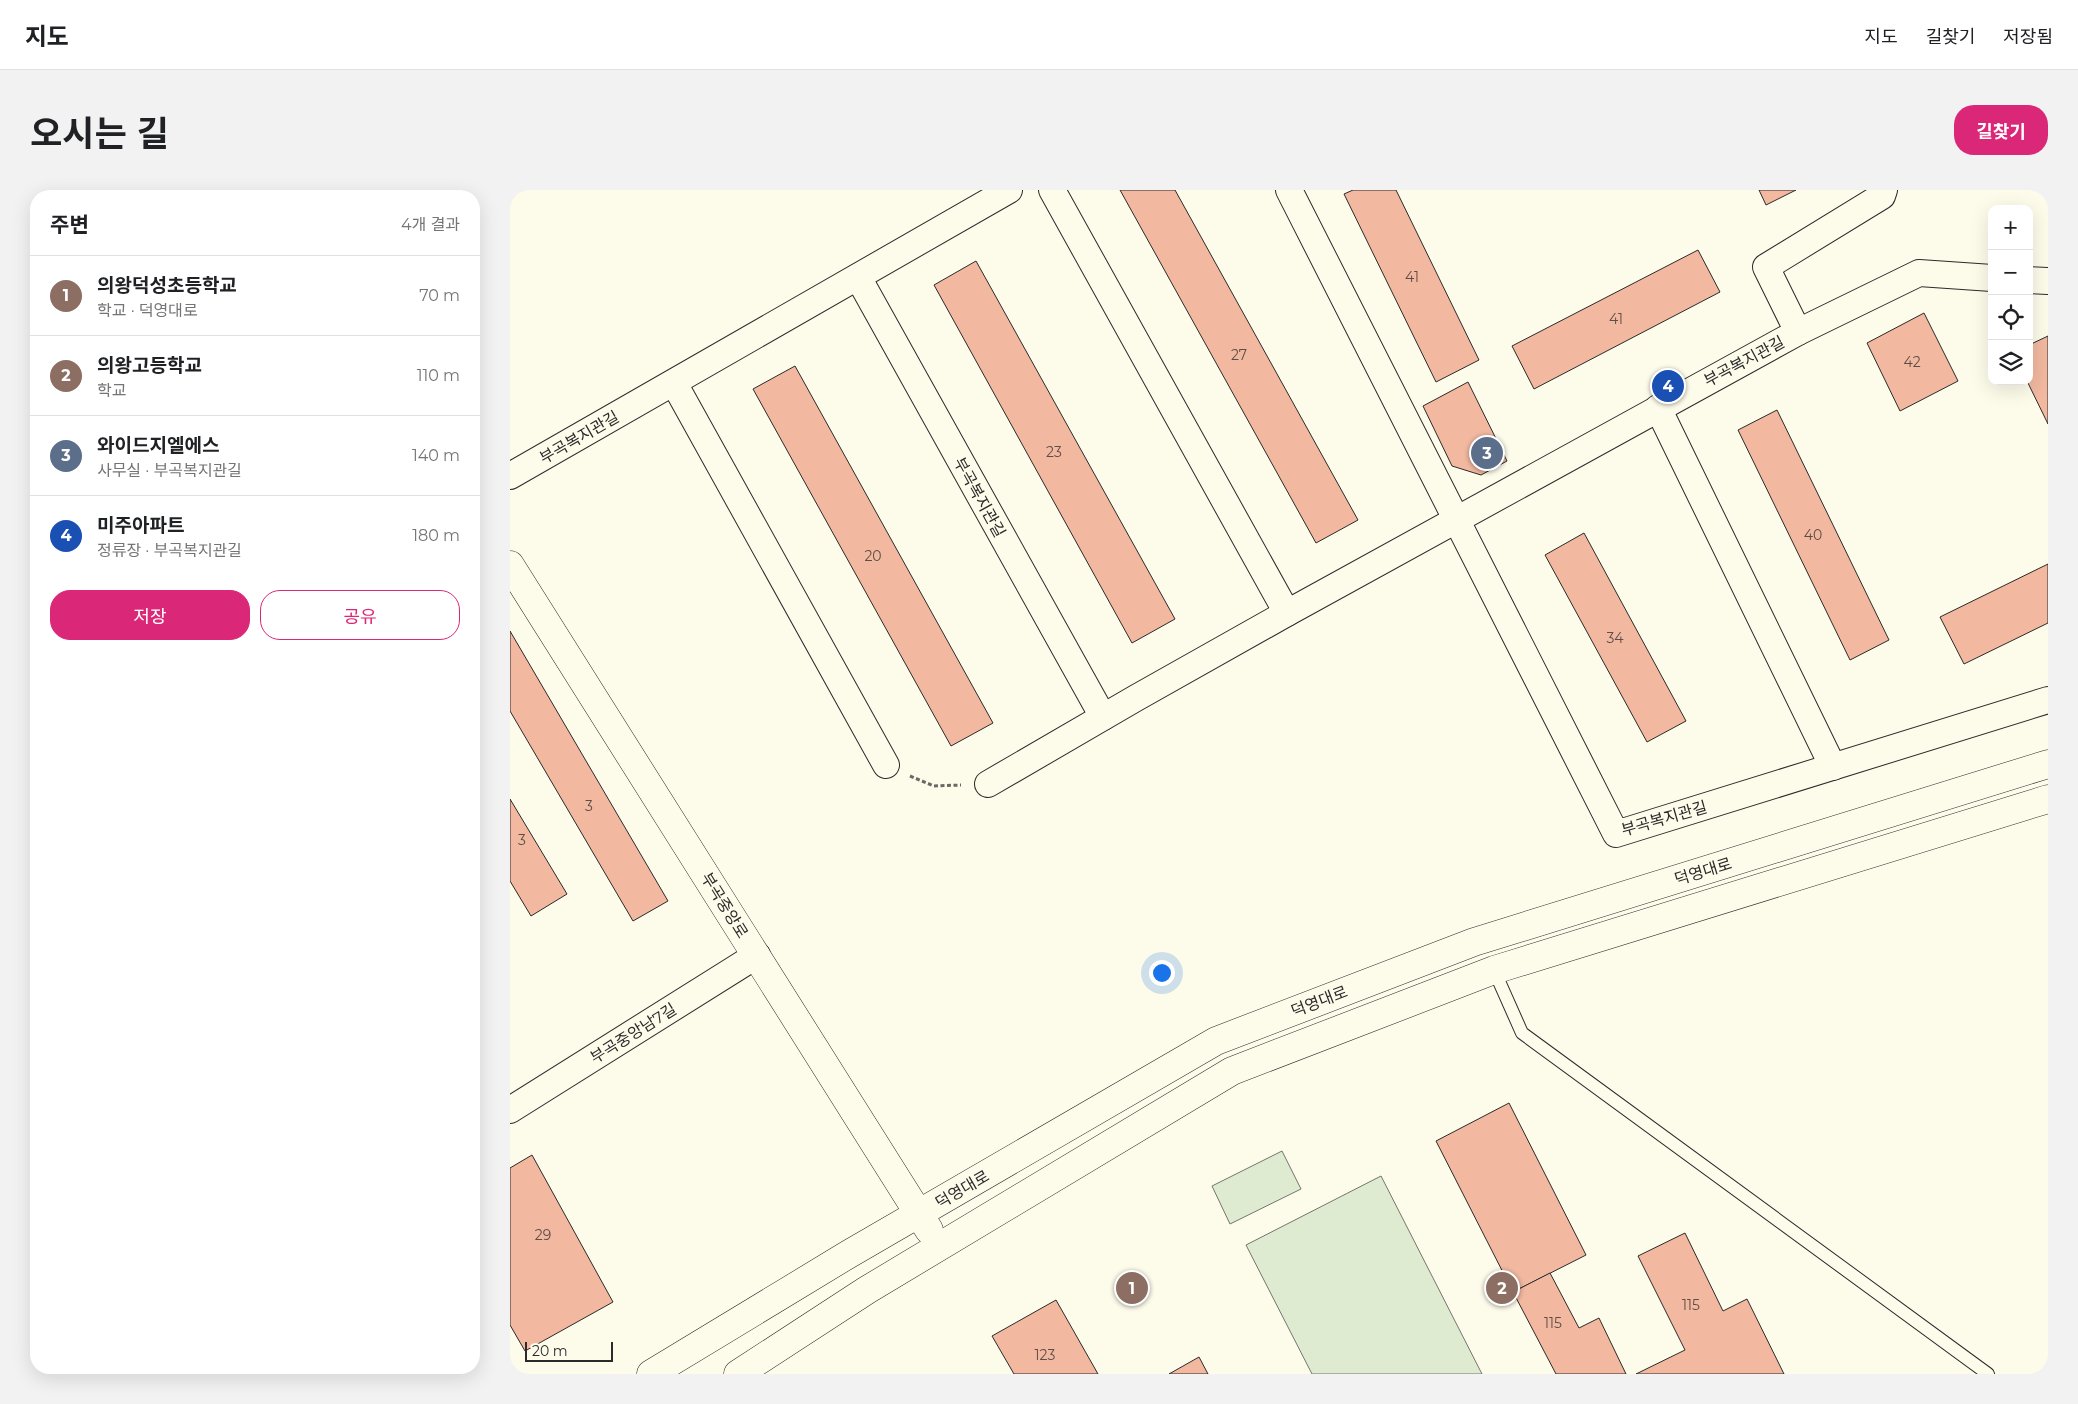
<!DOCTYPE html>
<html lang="ko">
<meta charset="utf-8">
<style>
:root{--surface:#fff;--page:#f2f2f2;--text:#202124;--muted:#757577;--line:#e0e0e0;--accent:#db2777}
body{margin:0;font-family:Montserrat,"Noto Sans KR",sans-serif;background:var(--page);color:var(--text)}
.controls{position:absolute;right:15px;top:15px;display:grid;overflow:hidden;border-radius:10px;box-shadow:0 5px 20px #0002}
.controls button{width:45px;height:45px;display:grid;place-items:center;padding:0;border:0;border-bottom:1px solid var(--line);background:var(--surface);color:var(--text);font:25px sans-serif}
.scale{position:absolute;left:15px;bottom:12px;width:88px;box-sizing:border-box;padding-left:5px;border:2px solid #2b2b2b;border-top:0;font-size:14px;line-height:18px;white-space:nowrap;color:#2b2b2b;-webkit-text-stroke:4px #fdfbea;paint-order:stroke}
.you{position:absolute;left:651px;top:782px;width:18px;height:18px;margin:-12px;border:4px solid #fff;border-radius:50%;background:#1a73e8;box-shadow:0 0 0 8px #1a73e833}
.badge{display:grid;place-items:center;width:32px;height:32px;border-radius:50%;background:var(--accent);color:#fff;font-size:16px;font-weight:700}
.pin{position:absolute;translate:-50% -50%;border:2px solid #fff;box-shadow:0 1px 5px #0006}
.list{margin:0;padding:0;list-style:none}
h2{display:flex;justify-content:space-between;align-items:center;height:65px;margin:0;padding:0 20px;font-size:21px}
h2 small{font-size:16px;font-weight:400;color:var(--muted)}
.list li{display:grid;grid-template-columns:32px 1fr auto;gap:15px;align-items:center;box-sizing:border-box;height:80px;padding:0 20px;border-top:1px solid var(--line)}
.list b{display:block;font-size:19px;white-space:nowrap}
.list p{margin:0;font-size:16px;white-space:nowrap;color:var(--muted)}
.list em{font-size:16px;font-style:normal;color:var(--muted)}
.actions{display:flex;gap:10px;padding:15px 20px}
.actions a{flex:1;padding:11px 0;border:1px solid var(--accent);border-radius:20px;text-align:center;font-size:18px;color:var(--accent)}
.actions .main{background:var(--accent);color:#fff}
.icon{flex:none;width:28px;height:28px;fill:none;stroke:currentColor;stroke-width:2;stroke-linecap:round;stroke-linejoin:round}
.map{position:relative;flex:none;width:1538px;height:1184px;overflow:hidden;border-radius:20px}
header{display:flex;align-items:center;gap:30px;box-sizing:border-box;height:70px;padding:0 25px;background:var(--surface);border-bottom:1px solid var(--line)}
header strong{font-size:24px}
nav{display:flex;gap:28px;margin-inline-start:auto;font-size:18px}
.intro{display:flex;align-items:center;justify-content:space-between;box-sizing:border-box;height:120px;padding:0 30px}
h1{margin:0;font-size:35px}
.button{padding:12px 22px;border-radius:20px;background:var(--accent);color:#fff;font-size:18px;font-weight:700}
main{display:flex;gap:30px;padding:0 30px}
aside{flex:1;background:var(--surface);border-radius:20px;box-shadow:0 5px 20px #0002}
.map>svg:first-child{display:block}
.green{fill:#deebd1;stroke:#74746e}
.building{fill:#f2b8a0;stroke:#2b2b2b}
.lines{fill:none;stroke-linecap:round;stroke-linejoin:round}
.lane-casing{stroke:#2b2b2b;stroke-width:14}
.street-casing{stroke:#2b2b2b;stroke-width:28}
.secondary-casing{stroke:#2b2b2b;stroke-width:29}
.path{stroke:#6a6964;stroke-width:3;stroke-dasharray:4 2.5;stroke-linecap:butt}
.lane{stroke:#fdfbea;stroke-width:12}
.street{stroke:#fdfbea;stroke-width:26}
.secondary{stroke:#fdfbea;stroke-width:28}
.labels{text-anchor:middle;stroke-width:4;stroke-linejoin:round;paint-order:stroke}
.number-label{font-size:14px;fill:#5d4e48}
.street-label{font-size:16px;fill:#2b2b2b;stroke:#fdfbea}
</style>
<header>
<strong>지도</strong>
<nav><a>지도</a><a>길찾기</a><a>저장됨</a></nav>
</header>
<div class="intro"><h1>오시는 길</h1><a class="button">길찾기</a></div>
<main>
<aside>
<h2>주변<small>4개 결과</small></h2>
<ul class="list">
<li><span class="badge" style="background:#8d6e63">1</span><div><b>의왕덕성초등학교</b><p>학교 · 덕영대로</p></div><em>70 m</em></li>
<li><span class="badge" style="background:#8d6e63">2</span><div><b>의왕고등학교</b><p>학교</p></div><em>110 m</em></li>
<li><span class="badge" style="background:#5c6f8a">3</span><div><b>와이드지엘에스</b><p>사무실 · 부곡복지관길</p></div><em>140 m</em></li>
<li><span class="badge" style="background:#1a4fb4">4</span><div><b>미주아파트</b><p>정류장 · 부곡복지관길</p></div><em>180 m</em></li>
</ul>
<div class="actions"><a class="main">저장</a><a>공유</a></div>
</aside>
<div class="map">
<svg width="1538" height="1184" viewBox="0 0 1538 1184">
<rect width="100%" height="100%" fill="#fdfbea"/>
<g class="green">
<path d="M772,961L791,999L720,1034L702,996Z"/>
<path d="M871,986L972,1184H802L736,1055Z"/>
</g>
<g class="building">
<path d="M610,0H665L848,330L806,353Z"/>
<path d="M843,0H886L969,170L926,192L834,4Z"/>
<path d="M1249,0H1286L1256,15Z"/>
<path d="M1188,60L1210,102L1024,199L1002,156Z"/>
<path d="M466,71L665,429L622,453L424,95Z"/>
<path d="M1414,123L1448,191L1390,221L1357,153Z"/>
<path d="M1538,146V234L1517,191H1519V155Z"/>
<path d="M285,176L483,533L441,556L243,199Z"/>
<path d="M958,192L997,271L971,285L942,276L913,216Z"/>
<path d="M1267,220L1379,450L1340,470L1228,240Z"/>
<path d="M1074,343L1176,531L1137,552L1035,365Z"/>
<path d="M1538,374V433L1454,474L1430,427Z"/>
<path d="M0,441L158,711L123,731L0,521Z"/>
<path d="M0,609L57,704L21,726L0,691Z"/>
<path d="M999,913L1076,1065L1003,1102L926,951Z"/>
<path d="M22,965L103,1112L15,1161L0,1135V978Z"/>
<path d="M1175,1043L1213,1121L1237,1109L1274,1184H1126L1175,1160L1128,1066Z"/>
<path d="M1040,1083L1069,1138L1089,1128L1116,1184H1046L1003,1102Z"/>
<path d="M546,1110L588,1184H504L482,1146Z"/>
<path d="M689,1167L698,1184H659Z"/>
</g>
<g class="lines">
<defs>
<path id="lane" d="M984,780L1012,843L1478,1184"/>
<g id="street">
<path d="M542,0L777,423"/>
<path d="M779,0L1106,644L1538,510"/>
<path d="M348,87L593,527"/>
<path d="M1519,90L1538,91"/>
<path d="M1288,142L1256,77L1372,6L1374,0"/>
<path d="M164,193L376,575"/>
<path d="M1148,218L1323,577"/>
<path d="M0,286L499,0"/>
<path d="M478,594L626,508L777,423L1288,142L1409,83L1482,88"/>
<path d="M0,920L247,765"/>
</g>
<g id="secondary">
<path d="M0,375L419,1040"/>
<path d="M141,1184L339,1064L706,851L964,752L1538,574"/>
<path d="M228,1184L357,1100L722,881L984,780L1538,609"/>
</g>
</defs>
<use href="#lane" class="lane-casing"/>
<use href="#street" class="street-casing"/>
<use href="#secondary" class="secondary-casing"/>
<path class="path" d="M400,586L424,596L451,595"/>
<use href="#lane" class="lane"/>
<use href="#street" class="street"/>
<use href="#secondary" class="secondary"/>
</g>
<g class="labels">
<g class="number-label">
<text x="902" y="92">41</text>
<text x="1106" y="134">41</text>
<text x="729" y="170">27</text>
<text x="1402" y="177">42</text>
<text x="544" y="267">23</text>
<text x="1303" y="350">40</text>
<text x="363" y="371">20</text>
<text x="1105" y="453">34</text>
<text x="79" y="621">3</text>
<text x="12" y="655">3</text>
<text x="33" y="1050">29</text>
<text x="1181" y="1120">115</text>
<text x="1043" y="1138">115</text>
<text x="535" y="1170">123</text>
</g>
<g class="street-label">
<text transform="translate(1234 171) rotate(-28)" y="6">부곡복지관길</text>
<text transform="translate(69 247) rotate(-30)" y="6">부곡복지관길</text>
<text transform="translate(470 307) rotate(61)" y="6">부곡복지관길</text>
<text transform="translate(1154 628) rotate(-16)" y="6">부곡복지관길</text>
<text transform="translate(1193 681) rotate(-17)" y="6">덕영대로</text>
<text transform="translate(215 715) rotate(58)" y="6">부곡중앙로</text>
<text transform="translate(809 811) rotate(-21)" y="6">덕영대로</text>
<text transform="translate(123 843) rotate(-32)" y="6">부곡중앙남7길</text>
<text transform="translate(452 999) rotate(-30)" y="6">덕영대로</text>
</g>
</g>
</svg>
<div class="controls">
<button>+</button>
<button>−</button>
<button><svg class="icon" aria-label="locate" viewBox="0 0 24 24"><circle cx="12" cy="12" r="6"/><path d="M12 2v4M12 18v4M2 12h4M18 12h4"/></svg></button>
<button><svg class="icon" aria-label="layers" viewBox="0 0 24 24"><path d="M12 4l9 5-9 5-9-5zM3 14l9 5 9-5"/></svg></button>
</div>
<div class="scale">20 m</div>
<div class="you"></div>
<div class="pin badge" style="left:622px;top:1098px;background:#8d6e63">1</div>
<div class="pin badge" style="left:992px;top:1098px;background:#8d6e63">2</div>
<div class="pin badge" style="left:977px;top:263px;background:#5c6f8a">3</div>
<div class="pin badge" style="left:1158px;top:196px;background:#1a4fb4">4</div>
</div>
</main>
